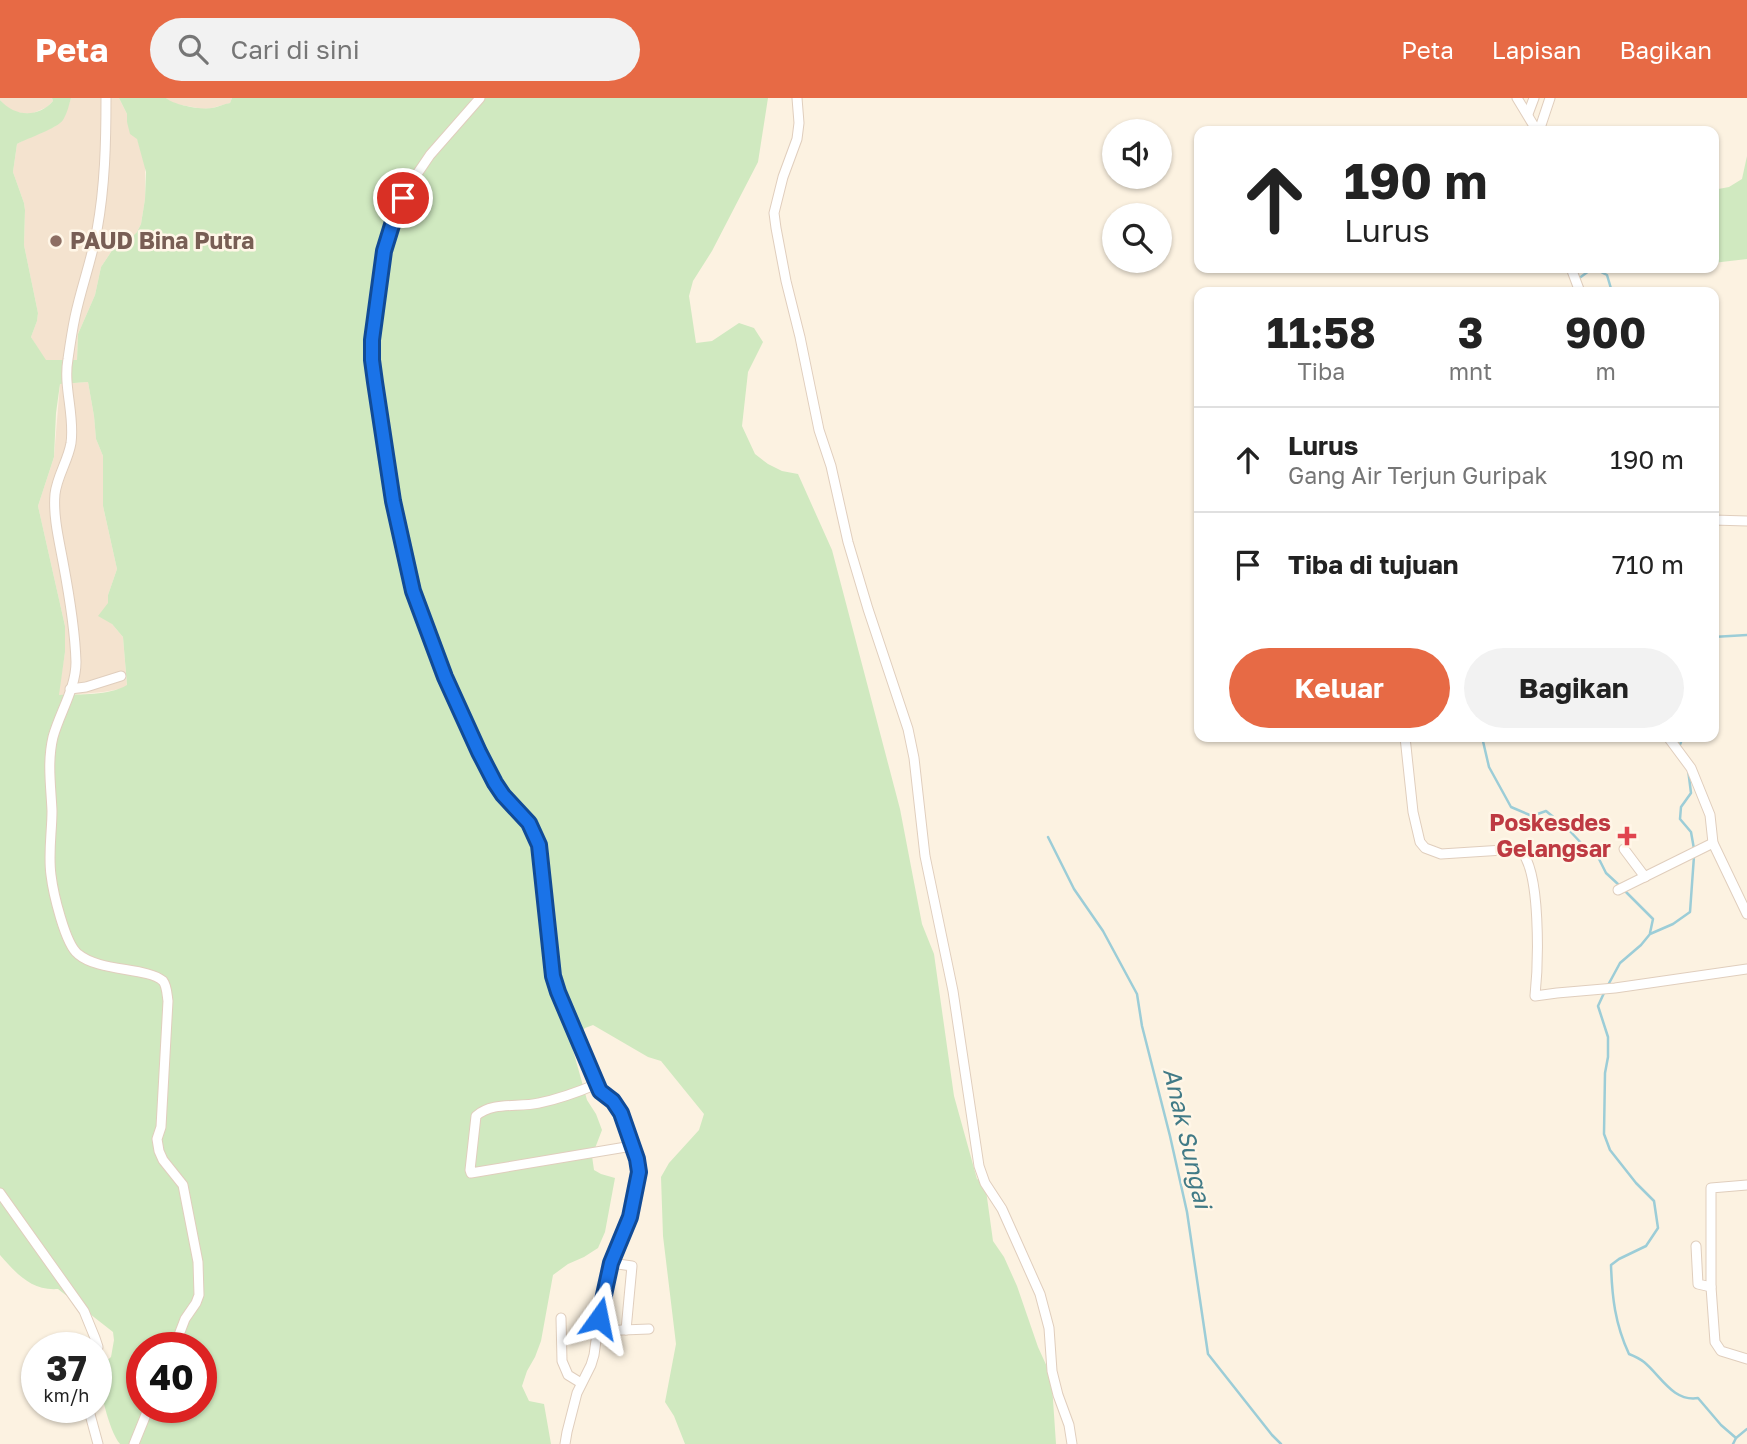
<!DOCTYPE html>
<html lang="id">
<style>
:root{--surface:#fff;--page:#f2f2f2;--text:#222;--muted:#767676;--line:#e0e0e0;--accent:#e76a45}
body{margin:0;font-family:"Golos Text",sans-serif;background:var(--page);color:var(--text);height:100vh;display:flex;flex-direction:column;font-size:26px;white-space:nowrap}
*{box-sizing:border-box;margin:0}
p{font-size:23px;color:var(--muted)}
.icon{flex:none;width:38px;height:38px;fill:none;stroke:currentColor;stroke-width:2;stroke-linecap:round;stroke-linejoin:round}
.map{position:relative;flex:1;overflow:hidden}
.panel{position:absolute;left:1194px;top:189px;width:525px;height:455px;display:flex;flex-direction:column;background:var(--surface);border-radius:14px;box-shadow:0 2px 5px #0004}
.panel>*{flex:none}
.banner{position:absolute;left:1194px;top:28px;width:525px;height:147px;border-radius:14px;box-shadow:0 2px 5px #0004;background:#fff;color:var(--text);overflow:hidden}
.tools{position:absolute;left:1102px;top:21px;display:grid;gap:14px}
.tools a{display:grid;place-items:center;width:70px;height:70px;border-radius:50%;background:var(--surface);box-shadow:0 2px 5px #0004;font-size:35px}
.speed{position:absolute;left:21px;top:1234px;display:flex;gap:14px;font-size:35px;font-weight:700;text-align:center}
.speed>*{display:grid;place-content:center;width:91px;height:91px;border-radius:50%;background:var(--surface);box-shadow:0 2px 5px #0004;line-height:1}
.speed small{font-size:18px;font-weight:400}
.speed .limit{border:10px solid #d22;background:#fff;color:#111}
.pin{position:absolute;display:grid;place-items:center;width:60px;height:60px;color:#fff;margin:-30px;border:4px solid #fff;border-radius:50%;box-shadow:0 2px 7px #0007}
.me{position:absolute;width:77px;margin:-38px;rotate:12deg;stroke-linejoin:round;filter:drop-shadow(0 0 5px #0008)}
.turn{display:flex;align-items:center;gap:24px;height:147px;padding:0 35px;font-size:32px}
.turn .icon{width:91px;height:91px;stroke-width:2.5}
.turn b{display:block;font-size:49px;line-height:60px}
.eta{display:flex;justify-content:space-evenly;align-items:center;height:119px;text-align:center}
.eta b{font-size:42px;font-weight:700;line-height:49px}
.primary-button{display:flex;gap:14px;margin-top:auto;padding:14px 35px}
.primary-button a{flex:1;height:80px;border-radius:42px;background:var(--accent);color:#fff;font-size:28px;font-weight:700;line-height:80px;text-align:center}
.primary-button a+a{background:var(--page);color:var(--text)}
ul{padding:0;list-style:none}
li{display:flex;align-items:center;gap:21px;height:105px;padding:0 35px;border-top:2px solid var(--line)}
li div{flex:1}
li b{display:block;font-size:26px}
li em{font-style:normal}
header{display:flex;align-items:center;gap:42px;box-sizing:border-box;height:98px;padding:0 35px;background:var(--accent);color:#fff}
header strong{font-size:33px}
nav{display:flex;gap:38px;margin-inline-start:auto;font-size:24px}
.search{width:490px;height:63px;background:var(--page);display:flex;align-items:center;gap:18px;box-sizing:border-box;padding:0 24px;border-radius:38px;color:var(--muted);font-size:26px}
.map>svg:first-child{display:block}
.residential{fill:#f4e3cf}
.green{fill:#d0e9c0;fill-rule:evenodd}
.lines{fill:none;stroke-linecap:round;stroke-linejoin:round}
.stream{stroke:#9ccdd7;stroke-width:2.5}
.minor-casing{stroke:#e0cebd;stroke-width:11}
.minor{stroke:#fff;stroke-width:9}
.route-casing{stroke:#114b97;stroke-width:18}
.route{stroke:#1a73e8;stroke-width:12}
.education-dot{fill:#8d6e63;stroke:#fff6e7;stroke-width:2.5}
.health-dot{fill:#e0444e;stroke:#fff6e7;stroke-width:2.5}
.labels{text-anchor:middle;stroke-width:5;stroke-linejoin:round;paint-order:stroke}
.education-label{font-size:23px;font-weight:bold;fill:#785e54;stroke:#fff6e7;text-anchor:start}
.health-label{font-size:23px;font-weight:bold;fill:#be3a42;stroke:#fff6e7;text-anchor:end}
.water-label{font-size:24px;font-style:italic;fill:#417a86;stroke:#fff6e7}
</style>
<header>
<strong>Peta</strong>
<div class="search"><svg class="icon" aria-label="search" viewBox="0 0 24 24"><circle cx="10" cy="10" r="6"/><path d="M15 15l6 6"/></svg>Cari di sini</div>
<nav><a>Peta</a><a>Lapisan</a><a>Bagikan</a></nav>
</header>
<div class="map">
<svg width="1747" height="1346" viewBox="0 0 1747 1346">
<rect width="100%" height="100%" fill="#fcf2e1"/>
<g class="residential">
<polygon points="0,0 52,0 53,3 47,9 31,16 14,14 7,10 0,2"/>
<polygon points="71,0 119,0 127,16 127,24 137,40 145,66 145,101 141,126 137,134 132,140 117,145 101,169 95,197 78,236 77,262 45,262 31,239 37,223 38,215 24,147 25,112 24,105 13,74 17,46 31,38 54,29 65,18"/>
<polygon points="166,0 232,0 230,5 212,10 203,11 176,6 169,3"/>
<polygon points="88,284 94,318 96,341 103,358 103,408 117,471 108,497 108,505 112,526 123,539 127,588 120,591 103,594 58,598 65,554 65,528 38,408 54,359 60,286"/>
</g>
<g class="green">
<path d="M 52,0 L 71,0 C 69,7 67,16 63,22 C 58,30 28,40 17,46 L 13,74 L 24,105 L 25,112 L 24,147 L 38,215 L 37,223 L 31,239 L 46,262 L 77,262 L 78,236 L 95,197 L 101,169 L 117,145 L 132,139 L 137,134 L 141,126 L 145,101 L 146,74 L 137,41 L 130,36 L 127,24 L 127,16 L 119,0 L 166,0 C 174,7 201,12 212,10 C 218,9 224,6 230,5 L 232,0 L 768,0 L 758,64 L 712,153 L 693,183 L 689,198 L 696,245 L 712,243 L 739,225 L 754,230 L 763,244 L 748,274 L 742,328 L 755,356 L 768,366 L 782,373 L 798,376 L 832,452 L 900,711 L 922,826 L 934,856 L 954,998 L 977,1081 L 985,1085 L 993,1143 L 1004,1159 L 1017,1188 L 1038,1249 L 1048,1271 L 1052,1287 L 1056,1346 L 685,1346 L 674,1318 L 665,1304 L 676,1246 L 663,1138 L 661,1079 L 669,1065 L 699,1032 L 704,1016 L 661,963 L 648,959 L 593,927 L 585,930 L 571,945 L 587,1002 L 596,1016 L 602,1032 L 592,1058 L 594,1072 L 601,1076 L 615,1080 L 605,1134 L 598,1150 L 584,1159 L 568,1166 L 553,1177 L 541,1243 L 535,1259 L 527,1273 L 522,1288 L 529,1303 L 544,1306 L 551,1346 L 120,1346 C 108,1331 100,1290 97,1271 L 111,1259 L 114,1242 L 113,1234 L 58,1191 C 31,1193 16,1175 0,1157 L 0,2 C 15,19 38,20 53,3 ZM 88,284 L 94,318 L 96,341 L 103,358 L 103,408 L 117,471 L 108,497 L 108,505 L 98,518 L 112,526 L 123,539 L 127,587 C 108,598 81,596 59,597 L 65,554 L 65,528 L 38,408 L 54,359 L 56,315 L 60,286 ZM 142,1250 L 201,1250 L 201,1309 L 142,1309 Z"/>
<polygon points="1747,58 1747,161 1713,165 1713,92 1729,89 1742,81"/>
</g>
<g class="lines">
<g class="stream">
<polyline points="1578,181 1593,170 1607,177 1612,194"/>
<polyline points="1713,539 1747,537"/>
<polyline points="1713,542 1717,552 1713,555"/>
<polyline points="1482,639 1489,669 1511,709 1532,718 1546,713 1567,730 1583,747 1597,757 1606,775 1619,787"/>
<polyline points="1679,649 1683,639"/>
<polyline points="1688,671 1691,695 1681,709 1680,721 1691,734 1694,751"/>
<polyline points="1048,739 1074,791 1103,833 1137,896 1142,928 1170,1038 1187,1114 1208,1256 1272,1337 1281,1346"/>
<polyline points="1624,792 1653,821 1650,835"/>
<polyline points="1607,889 1620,865 1641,847 1650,836 1673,826 1690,814 1694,758"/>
<path d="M 1604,895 L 1598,908 L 1608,939 L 1608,959 L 1605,975 L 1604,1036 L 1610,1052 L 1636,1085 L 1654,1103 L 1658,1130 L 1646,1148 L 1619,1161 L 1611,1167 C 1612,1199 1615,1226 1629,1256 C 1634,1258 1640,1261 1644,1264 C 1661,1278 1673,1304 1698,1300 L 1721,1327 L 1736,1340 L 1733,1346"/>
<polyline points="1736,1340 1747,1331"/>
</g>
<g class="minor-casing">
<g id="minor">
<path d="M 106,0 C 106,44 105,88 97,132 C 92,161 81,190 75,219 C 72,233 70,247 68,261 C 63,289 75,317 71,345 C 68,363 57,378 55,396 C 53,418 59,442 63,464 C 69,496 75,530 76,564 C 76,590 60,614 53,639 C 47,664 51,689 52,713 C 52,734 48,755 51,777 C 53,794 65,846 78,856 C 99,874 147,869 163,883 C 167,888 167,897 168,903 L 161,1029 L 157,1041 L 159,1053 L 163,1062 L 183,1087 L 198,1164 L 199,1197 L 196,1205 L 185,1221 L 174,1250"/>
<polyline points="480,0 430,57 411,85 396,114 384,153 375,217 372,263 393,403 413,493 445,579 479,654 495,685 503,697 529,725 539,747 553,878 558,894 597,986 600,993 613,1003 621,1015 637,1061 639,1079 627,1129 611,1165 601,1206 594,1257 591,1267 577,1295 567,1334 565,1346"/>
<polyline points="797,0 799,25 797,41 783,79 774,115 776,130 786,183 800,239 819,332 831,368 848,444 868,511 908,631 914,660 925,758 953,893 979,1068 985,1085 1002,1111 1040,1196 1049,1230 1052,1273 1058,1297 1069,1327 1072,1346"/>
<polyline points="1517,0 1537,33"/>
<polyline points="1528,16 1534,0"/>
<polyline points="1539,33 1550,0"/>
<polyline points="1571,170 1580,194"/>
<polyline points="1713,422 1747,423"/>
<polyline points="70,591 86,589 121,578"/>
<path d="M 1405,639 L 1413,714 L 1420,744 L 1425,750 L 1441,756 L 1519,751 C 1542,770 1538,869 1535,898 L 1557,895 L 1615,890 L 1747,871"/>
<polyline points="1668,639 1691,670 1710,717 1713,745 1747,816"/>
<polyline points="1624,751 1645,779"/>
<polyline points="1618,792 1713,745"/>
<path d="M 597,986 C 578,994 559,1001 539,1005 C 518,1010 493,1003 476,1018 L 470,1072 L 471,1075 L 632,1048"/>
<polyline points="1747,1087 1711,1090 1711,1189 1715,1244 1721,1253 1747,1261"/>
<polyline points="0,1095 84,1213 95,1240 98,1249 96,1258"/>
<polyline points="1696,1148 1698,1186 1711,1189"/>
<polyline points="611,1165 632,1168 626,1232"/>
<polyline points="561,1220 562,1263 568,1277 581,1285"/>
<polyline points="597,1233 649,1231"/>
<polyline points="88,1309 98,1346"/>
<polyline points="134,1346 149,1309"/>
</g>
</g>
<use href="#minor" class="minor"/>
</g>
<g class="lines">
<g class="route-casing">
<polyline id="route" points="403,100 396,114 384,153 372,242 372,262 375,284 393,403 413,493 445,579 479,654 495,685 503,697 529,725 539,747 553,878 558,894 597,986 600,993 613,1003 621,1015 637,1061 639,1074 630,1119 611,1165 599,1220"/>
</g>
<use href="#route" class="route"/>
</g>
<circle class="education-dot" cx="56" cy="143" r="7"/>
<path class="health-dot" d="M1623.5 727.5h7v7h7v7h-7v7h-7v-7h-7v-7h7z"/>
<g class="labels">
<g class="education-label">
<text x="70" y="151">PAUD Bina Putra</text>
</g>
<g class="health-label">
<text x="1611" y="733">Poskesdes<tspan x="1611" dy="26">Gelangsar</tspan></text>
</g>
<g class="water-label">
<text transform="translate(1187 1040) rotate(77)" y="8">Anak Sungai</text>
</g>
</g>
</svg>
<div class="tools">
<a><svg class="icon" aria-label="sound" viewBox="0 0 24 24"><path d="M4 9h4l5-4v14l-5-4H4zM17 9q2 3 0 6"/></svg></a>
<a><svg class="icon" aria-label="search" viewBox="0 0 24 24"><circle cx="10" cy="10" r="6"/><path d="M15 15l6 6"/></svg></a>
</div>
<div class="speed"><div>37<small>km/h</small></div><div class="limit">40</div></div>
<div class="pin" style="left:403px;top:100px;background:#d93025"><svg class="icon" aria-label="arrive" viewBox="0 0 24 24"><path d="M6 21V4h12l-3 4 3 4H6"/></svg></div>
<svg class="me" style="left:599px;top:1220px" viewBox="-20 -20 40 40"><path d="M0-17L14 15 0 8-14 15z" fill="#1a73e8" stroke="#fff" stroke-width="4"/></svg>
<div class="banner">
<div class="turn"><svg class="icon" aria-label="ahead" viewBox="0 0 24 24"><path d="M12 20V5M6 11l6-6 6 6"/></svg><div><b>190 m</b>Lurus</div></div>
</div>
<section class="panel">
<div class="eta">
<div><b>11:58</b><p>Tiba</p></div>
<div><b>3</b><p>mnt</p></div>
<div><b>900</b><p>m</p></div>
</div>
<ul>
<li><svg class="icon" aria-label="ahead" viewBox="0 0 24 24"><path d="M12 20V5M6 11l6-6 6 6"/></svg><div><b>Lurus</b><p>Gang Air Terjun Guripak</p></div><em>190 m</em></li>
<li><svg class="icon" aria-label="arrive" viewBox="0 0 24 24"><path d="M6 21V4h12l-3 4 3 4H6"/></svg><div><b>Tiba di tujuan</b></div><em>710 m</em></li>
</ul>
<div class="primary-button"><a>Keluar</a><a>Bagikan</a></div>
</section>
</div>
